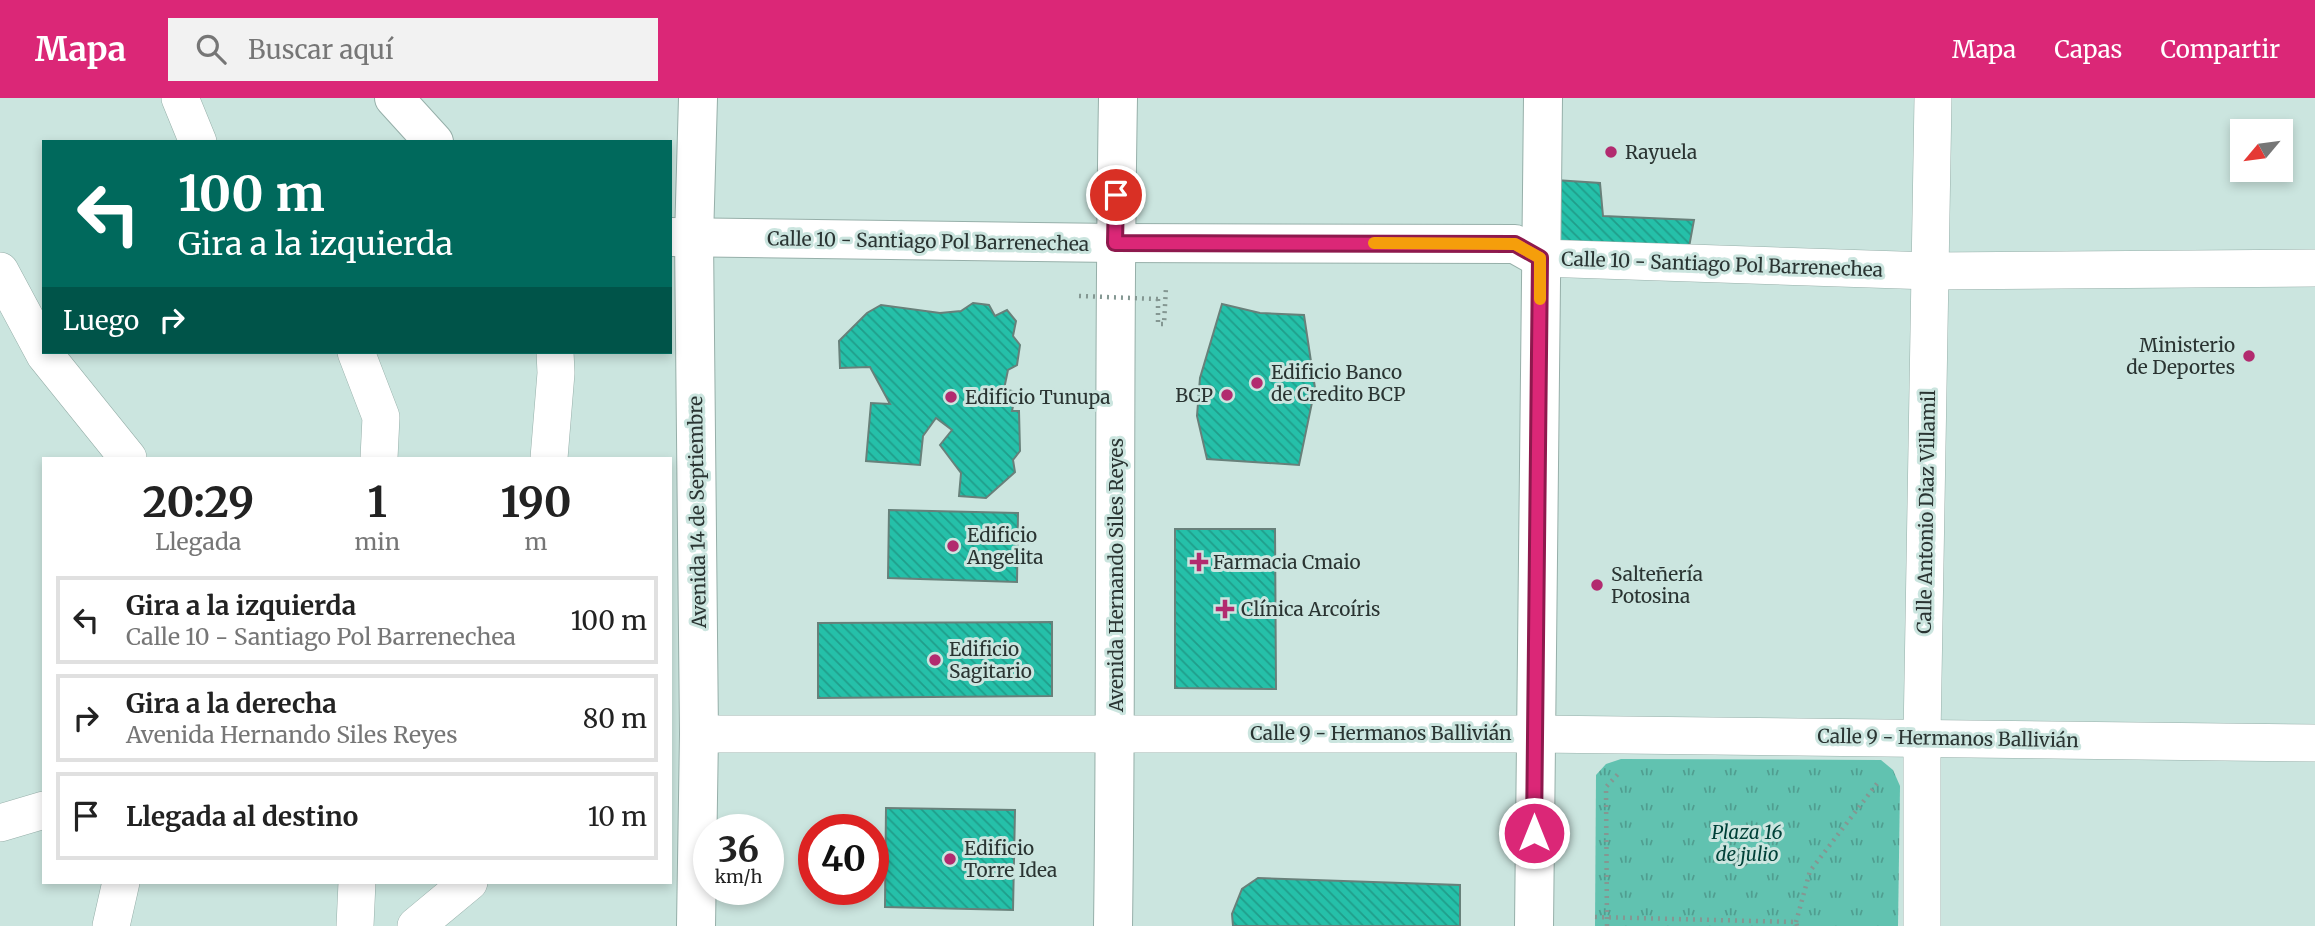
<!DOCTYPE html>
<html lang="es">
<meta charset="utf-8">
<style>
:root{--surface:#fff;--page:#f2f2f2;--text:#222;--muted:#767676;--line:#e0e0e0;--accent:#db2777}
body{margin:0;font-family:Merriweather,serif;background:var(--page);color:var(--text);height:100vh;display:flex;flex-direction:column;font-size:26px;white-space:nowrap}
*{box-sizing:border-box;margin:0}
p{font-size:23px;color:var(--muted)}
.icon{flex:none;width:38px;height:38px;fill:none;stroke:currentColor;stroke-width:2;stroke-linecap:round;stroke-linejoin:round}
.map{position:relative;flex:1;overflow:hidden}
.details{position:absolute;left:42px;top:359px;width:630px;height:427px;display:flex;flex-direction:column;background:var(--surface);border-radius:0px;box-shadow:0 4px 10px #0003}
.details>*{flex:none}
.banner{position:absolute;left:42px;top:42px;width:630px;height:214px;border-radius:0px;box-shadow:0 4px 10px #0003;background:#00695c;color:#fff;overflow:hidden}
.needle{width:46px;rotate:241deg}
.fabs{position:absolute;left:2230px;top:21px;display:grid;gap:14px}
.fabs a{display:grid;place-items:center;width:63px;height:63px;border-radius:0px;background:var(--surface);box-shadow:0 4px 10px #0003;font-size:35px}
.speed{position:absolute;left:693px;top:716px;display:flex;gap:14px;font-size:35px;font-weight:700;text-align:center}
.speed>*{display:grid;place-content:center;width:91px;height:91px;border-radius:50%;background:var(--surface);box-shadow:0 4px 10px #0003;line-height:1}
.speed small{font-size:18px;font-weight:400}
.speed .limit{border:10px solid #d22;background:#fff;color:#111}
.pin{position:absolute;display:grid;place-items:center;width:60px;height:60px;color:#fff;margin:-30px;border:4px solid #fff;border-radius:50%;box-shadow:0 2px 7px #0007}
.me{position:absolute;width:77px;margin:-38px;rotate:0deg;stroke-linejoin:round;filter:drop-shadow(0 0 5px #0008)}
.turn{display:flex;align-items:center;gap:24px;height:147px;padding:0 21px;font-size:32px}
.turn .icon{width:91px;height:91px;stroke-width:2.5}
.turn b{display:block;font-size:49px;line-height:60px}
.then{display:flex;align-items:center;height:66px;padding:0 21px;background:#0003;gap:14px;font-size:26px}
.eta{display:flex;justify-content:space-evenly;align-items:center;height:119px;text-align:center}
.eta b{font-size:42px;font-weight:700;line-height:49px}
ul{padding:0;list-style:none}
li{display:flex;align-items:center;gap:21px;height:88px;margin:0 14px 10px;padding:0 7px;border:4px solid var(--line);border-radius:0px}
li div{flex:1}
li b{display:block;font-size:26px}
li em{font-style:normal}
header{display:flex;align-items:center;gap:42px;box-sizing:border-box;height:98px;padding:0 35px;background:var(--accent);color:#fff}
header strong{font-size:33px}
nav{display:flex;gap:38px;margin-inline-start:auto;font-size:24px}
.search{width:490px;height:63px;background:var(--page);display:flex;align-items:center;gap:18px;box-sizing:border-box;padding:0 24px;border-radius:0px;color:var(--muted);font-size:26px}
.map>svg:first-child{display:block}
.park{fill:url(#park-tufts)}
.building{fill:url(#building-back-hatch);stroke:#68807a;stroke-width:2}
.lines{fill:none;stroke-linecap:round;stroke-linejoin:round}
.minor-casing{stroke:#96afa9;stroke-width:38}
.tertiary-casing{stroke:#96afa9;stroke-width:40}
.secondary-casing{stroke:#96afa9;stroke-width:40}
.primary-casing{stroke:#96afa9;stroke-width:40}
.path{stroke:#849792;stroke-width:4.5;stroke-dasharray:2 5;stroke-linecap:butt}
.minor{stroke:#fff;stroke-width:37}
.tertiary{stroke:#fff;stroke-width:38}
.secondary{stroke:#fff;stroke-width:38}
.primary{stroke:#fff;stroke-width:38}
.path-bridge{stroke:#849792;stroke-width:4.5;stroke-dasharray:2 5;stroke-linecap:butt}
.tree{fill:#5b8b83}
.route-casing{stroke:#8e194d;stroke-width:18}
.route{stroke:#db2777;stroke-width:12}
.slow{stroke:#f59e0b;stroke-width:12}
.poi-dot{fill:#b22b6f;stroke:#cbe5df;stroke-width:2.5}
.labels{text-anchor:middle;stroke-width:6;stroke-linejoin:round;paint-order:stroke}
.poi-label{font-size:19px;fill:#2a3432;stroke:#cbe5df;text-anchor:start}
.street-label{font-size:19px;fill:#2a3432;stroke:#cbe5df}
.park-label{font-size:19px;font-style:italic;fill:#004138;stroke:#cbe5df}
</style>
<header>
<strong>Mapa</strong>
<div class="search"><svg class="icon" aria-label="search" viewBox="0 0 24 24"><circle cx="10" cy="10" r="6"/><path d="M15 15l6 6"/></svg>Buscar aquí</div>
<nav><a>Mapa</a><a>Capas</a><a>Compartir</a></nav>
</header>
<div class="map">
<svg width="2315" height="828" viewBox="0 0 2315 828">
<defs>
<pattern id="park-tufts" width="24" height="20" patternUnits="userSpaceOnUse" patternTransform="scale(1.75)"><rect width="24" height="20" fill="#61c2b0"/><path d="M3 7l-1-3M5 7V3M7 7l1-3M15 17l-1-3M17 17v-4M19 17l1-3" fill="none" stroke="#509e90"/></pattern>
<pattern id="building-back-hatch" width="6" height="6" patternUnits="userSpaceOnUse" patternTransform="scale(1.75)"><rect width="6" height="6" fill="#25c0a9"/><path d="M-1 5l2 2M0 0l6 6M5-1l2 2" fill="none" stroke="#209d8a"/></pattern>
</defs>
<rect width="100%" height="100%" fill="#cbe5df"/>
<polygon class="park" points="1621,661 1881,662 1893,672 1900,688 1898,828 1595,828 1596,677 1606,666"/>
<g class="building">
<polygon points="1555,82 1600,85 1603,118 1694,122 1687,160 1556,153"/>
<polygon points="973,205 989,207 995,218 1007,212 1016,223 1013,238 1020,247 1017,267 1008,272 1004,291 1016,294 1012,313 1019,313 1020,353 1013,362 1015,374 986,400 959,398 961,375 940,347 952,332 936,320 923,338 920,367 866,363 871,305 890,306 870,269 840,270 839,243 867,215 881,207 940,215 961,213"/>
<polygon points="1222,206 1260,215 1304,217 1315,290 1299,367 1207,361 1197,318 1200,280"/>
<polygon points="889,412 1018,415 1017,484 888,480"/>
<polygon points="1175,431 1275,431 1276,591 1175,590"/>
<polygon points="1052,524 1052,598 818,600 818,525"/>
<polygon points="886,710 1015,712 1013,812 885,809"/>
<polygon points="1258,780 1460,787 1460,828 1233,828 1232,816 1242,791"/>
</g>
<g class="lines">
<g class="minor-casing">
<g id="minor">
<polyline points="180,0 198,44"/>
<polyline points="1540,160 1931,173 2315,170"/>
<polyline points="0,173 45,257 128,360"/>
<polyline points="356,254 381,319 379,360"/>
<polyline points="549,360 556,275 555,254"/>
<polyline points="699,636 1535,636 2315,645"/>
<polyline points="0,725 44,712"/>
<polyline points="111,828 121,784"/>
<polyline points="355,828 357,784"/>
<polyline points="416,828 469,784"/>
<polyline points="1922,828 1922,639 1933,0"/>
</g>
</g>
<g class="tertiary-casing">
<g id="tertiary">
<polyline points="1115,145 1515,146 1540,160"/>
<polyline points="1534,828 1543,0"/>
</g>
</g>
<g class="secondary-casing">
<g id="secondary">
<polyline points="394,0 434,44"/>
<polyline points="670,139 1115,145"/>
<polyline points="696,828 699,636 694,140 698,0"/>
</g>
</g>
<g class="primary-casing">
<path id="primary" d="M 1113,828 C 1117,552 1113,276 1118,0"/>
</g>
<g class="path">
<polyline points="1158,201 1158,226 1164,226 1166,189"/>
<polyline points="1595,819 1796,824 1797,828"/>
<polyline points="1796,824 1810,773 1879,683"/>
<polyline points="1607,828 1606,689 1618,676"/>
</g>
<use href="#minor" class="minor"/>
<use href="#tertiary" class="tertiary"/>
<use href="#secondary" class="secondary"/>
<use href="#primary" class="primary"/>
<polyline class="path-bridge" points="1079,198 1158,201"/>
</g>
<circle class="tree" cx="1740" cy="760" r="10"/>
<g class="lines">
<g class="route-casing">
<polyline id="route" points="1116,97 1115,145 1515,146 1540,160 1534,735"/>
</g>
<use href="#route" class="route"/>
<polyline class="slow" points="1374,145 1515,146 1540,160 1540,201"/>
</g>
<g class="poi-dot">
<circle cx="1611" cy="54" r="7"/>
<circle cx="2249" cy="258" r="7"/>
<circle cx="1257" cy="285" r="7"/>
<circle cx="1227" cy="297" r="7"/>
<circle cx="951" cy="299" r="7"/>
<circle cx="953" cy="448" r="7"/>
<path d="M1195.5 453.5h7v7h7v7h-7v7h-7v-7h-7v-7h7z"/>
<circle cx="1597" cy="487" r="7"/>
<path d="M1221.5 500.5h7v7h7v7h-7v7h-7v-7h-7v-7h7z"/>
<circle cx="935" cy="562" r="7"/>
<circle cx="950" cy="761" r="7"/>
</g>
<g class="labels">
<g class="poi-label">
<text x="1625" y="61">Rayuela</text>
<text x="2235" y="254" text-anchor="end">Ministerio<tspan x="2235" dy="22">de Deportes</tspan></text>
<text x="1271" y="281">Edificio Banco<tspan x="1271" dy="22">de Credito BCP</tspan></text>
<text x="1213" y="304" text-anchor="end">BCP</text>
<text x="965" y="306">Edificio Tunupa</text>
<text x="967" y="444">Edificio<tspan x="967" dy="22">Angelita</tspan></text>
<text x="1213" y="471">Farmacia Cmaio</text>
<text x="1611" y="483">Salteñería<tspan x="1611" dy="22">Potosina</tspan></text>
<text x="1241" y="518">Clínica Arcoíris</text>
<text x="949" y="558">Edificio<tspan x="949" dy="22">Sagitario</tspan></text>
<text x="964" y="757">Edificio<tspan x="964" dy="22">Torre Idea</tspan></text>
</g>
<g class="street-label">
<text transform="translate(928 143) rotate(1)" y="7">Calle 10 - Santiago Pol Barrenechea</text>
<text transform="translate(1722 166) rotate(2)" y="7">Calle 10 - Santiago Pol Barrenechea</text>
<text transform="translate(697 414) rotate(-91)" y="7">Avenida 14 de Septiembre</text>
<text transform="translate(1926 414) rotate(-89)" y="7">Calle Antonio Diaz Villamil</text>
<text transform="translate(1116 477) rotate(-90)" y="7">Avenida Hernando Siles Reyes</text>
<text x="1381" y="642">Calle 9 - Hermanos Ballivián</text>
<text transform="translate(1948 640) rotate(1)" y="7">Calle 9 - Hermanos Ballivián</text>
</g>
<g class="park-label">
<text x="1747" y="741">Plaza 16<tspan x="1747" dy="22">de julio</tspan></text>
</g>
</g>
</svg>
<div class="fabs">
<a><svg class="needle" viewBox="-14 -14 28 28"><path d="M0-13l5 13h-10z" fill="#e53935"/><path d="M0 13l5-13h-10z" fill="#767676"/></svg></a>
</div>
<div class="speed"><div>36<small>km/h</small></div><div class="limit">40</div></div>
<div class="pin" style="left:1116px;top:97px;background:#d93025"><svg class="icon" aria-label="arrive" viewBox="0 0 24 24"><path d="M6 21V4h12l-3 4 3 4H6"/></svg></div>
<svg class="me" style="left:1534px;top:735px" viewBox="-20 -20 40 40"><circle r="17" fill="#db2777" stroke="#fff" stroke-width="3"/><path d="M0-11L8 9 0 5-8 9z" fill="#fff"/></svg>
<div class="banner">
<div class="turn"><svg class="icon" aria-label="left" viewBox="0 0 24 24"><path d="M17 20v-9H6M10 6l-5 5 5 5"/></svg><div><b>100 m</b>Gira a la izquierda</div></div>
<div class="then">Luego<svg class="icon" aria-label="right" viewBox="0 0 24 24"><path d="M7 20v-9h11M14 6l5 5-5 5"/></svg></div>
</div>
<section class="details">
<div class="eta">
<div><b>20:29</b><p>Llegada</p></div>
<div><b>1</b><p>min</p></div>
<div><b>190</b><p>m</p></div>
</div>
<ul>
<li><svg class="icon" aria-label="left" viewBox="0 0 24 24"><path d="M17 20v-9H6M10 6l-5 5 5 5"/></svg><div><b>Gira a la izquierda</b><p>Calle 10 - Santiago Pol Barrenechea</p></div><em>100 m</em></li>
<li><svg class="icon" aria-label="right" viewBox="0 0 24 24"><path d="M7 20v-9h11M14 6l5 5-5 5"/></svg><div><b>Gira a la derecha</b><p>Avenida Hernando Siles Reyes</p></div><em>80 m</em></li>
<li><svg class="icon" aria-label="arrive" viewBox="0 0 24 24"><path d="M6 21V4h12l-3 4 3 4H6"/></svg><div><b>Llegada al destino</b></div><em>10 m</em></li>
</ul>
</section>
</div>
